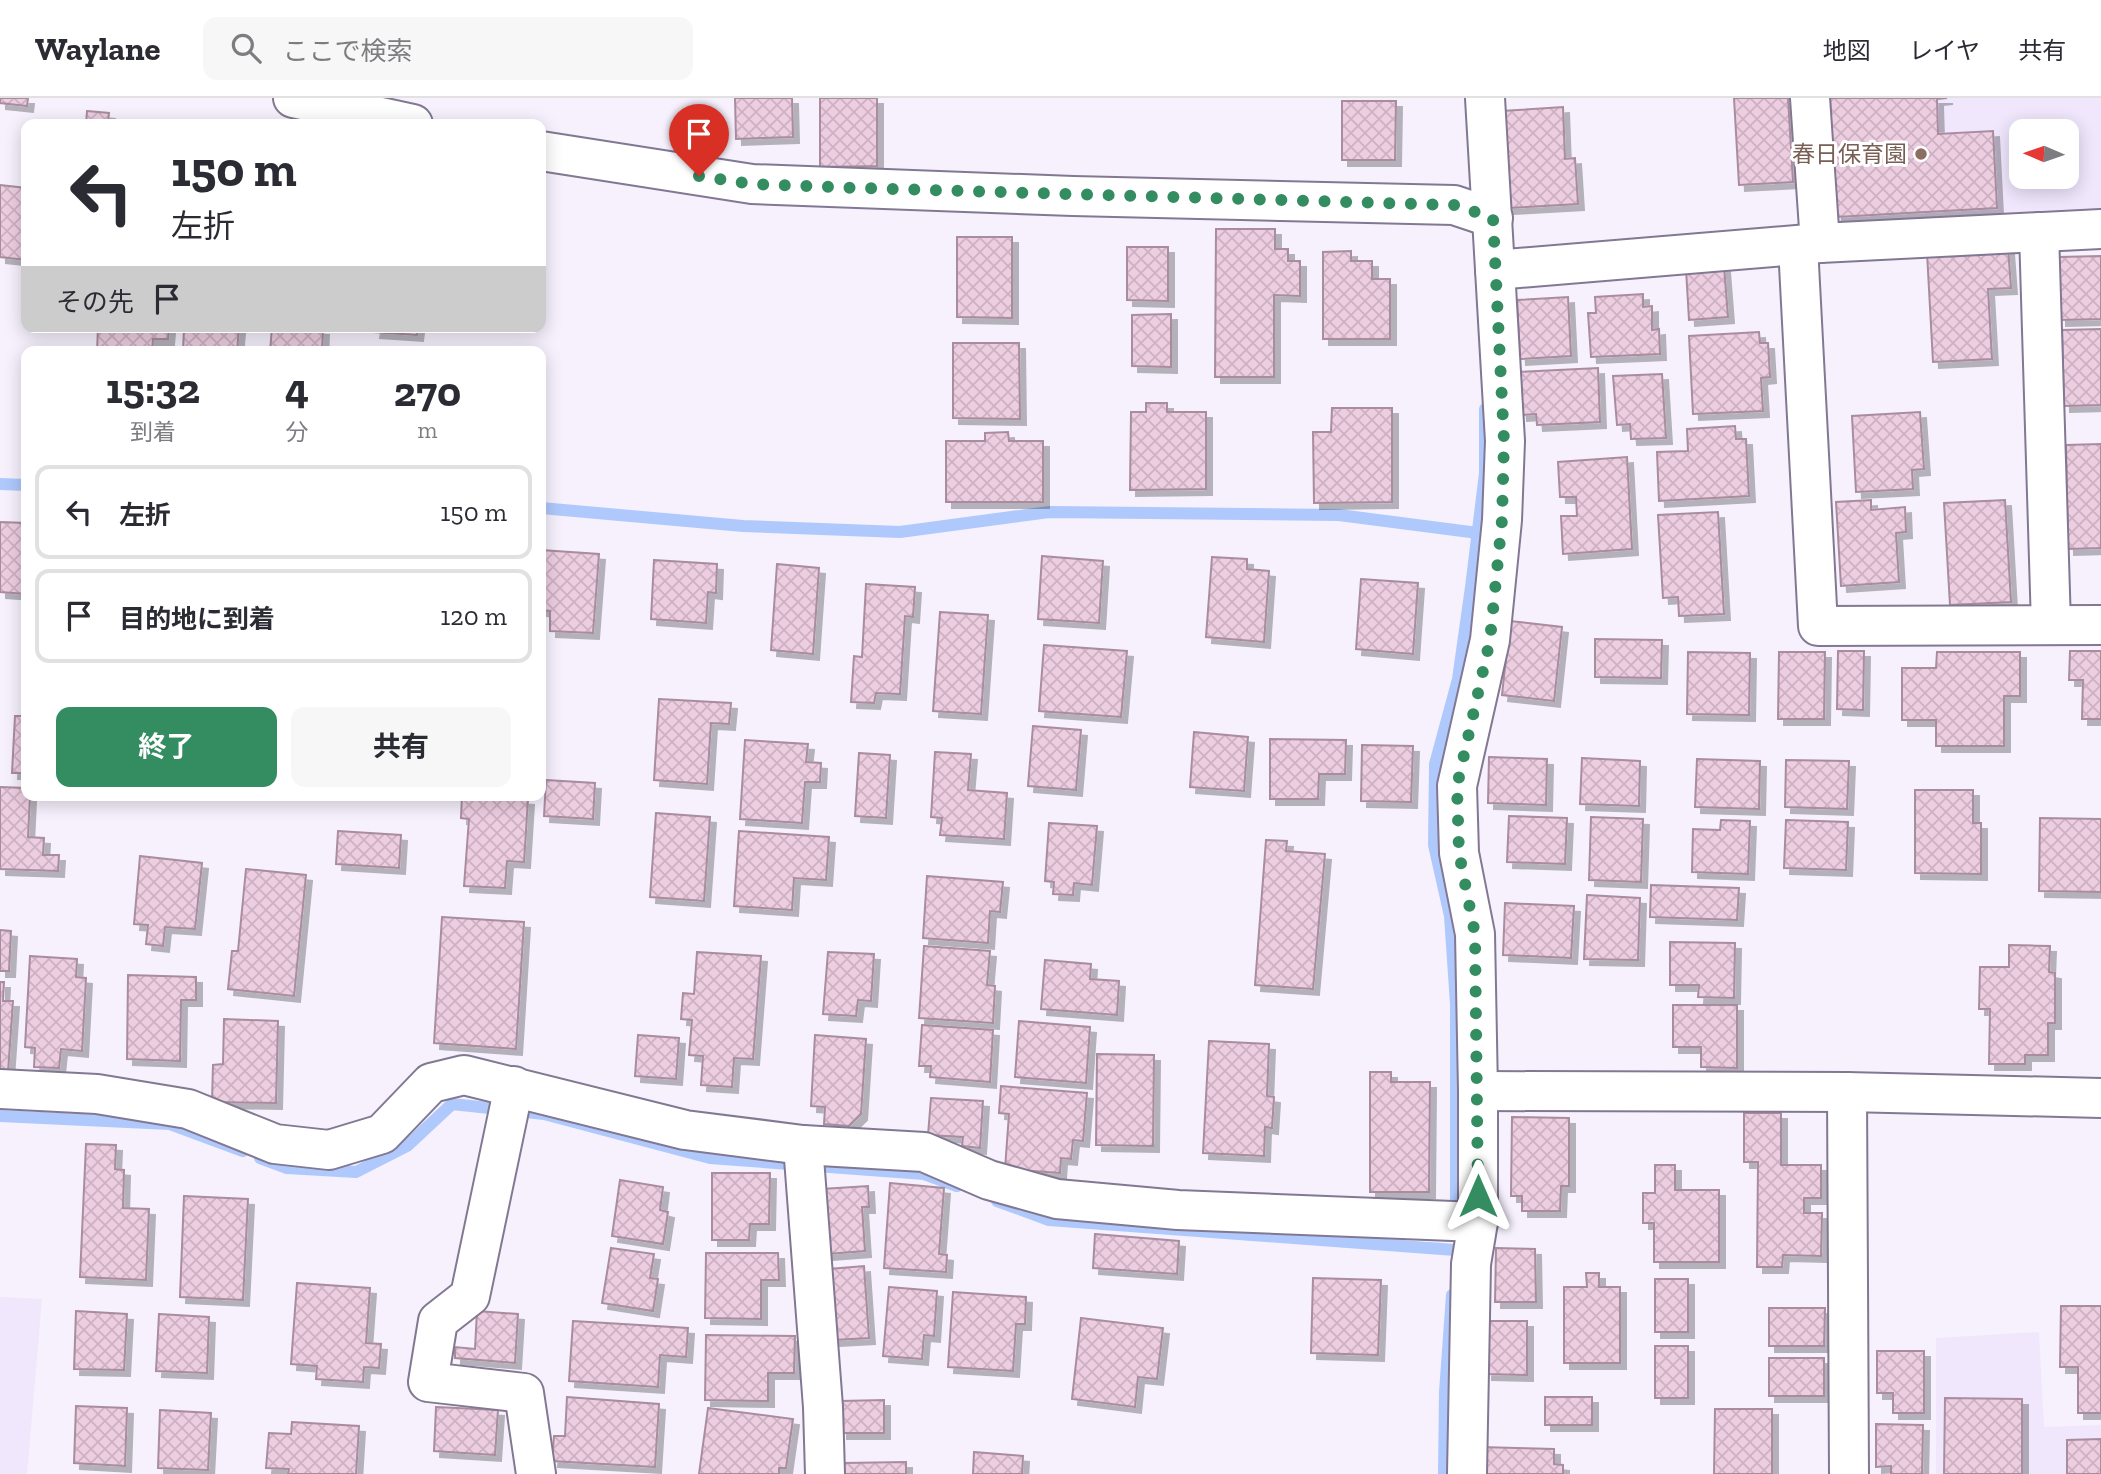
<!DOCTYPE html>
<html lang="ja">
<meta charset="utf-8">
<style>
:root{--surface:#fff;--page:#f7f7f7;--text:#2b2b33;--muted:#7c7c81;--line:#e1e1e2;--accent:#348c61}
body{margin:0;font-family:"Zilla Slab","Noto Sans JP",serif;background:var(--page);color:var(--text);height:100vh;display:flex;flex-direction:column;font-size:26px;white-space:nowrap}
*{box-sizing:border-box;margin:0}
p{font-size:23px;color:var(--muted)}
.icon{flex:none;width:38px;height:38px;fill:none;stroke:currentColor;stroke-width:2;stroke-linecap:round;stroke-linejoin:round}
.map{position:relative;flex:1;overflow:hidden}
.panel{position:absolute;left:21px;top:248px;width:525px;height:455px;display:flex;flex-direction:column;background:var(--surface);border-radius:14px;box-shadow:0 4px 18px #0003}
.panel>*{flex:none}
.guide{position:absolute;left:21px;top:21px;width:525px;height:214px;border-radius:14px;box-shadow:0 4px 18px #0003;background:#fff;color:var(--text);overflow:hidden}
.needle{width:46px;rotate:272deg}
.buttons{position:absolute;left:2009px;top:21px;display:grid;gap:14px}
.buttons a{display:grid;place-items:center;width:70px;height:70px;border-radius:14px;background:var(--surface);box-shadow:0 4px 18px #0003;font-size:35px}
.pin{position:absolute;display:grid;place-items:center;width:60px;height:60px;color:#fff;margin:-72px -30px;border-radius:50% 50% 50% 0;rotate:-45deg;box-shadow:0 0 7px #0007}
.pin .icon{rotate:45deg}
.me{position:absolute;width:77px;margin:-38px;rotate:0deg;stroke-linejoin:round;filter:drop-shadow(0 0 5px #0008)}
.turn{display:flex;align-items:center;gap:24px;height:147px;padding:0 35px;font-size:32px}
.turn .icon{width:91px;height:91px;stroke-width:2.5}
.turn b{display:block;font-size:49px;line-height:60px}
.then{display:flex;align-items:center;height:66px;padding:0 35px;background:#0003;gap:14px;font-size:26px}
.eta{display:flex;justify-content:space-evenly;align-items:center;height:119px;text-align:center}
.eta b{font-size:42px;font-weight:700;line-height:49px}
.button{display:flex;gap:14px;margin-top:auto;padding:14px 35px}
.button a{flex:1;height:80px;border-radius:14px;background:var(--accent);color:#fff;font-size:28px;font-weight:700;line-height:80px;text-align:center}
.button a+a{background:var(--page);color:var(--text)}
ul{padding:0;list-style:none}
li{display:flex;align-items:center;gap:21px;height:94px;margin:0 14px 10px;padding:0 21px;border:4px solid var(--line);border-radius:14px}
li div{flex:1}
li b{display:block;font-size:26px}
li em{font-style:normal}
header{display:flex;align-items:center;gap:42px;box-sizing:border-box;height:98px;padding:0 35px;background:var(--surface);border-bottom:2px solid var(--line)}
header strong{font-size:33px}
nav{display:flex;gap:38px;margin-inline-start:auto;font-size:24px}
.search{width:490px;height:63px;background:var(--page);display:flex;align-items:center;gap:18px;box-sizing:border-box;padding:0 24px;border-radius:14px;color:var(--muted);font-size:26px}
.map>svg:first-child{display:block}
.built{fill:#f0e7fd;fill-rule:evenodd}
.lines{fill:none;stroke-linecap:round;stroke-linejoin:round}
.stream{stroke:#afc9fd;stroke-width:12}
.building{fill:url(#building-cross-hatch);stroke:#a98d9f;stroke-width:2;filter:url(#shadow)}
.street-casing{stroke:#827892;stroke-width:42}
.street{stroke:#fff;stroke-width:38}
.route{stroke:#348c61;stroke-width:12;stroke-dasharray:0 21.6}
.education-dot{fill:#8d6e63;stroke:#fff;stroke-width:2.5}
.labels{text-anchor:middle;stroke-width:6;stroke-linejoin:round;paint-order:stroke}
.education-label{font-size:23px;fill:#785e54;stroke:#fff;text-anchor:end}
</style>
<header>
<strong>Waylane</strong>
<div class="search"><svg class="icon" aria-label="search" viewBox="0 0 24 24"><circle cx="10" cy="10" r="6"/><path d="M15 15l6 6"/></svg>ここで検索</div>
<nav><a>地図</a><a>レイヤ</a><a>共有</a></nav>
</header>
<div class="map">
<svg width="2101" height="1376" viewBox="0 0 2101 1376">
<defs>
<pattern id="building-cross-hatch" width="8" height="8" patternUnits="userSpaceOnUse" patternTransform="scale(1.75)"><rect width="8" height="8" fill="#edcee1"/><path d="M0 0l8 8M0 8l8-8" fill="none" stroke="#ccb1c2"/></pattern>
<filter id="shadow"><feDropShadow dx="6" dy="6" stdDeviation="0" flood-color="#0004"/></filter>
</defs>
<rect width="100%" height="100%" fill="#f6f1fd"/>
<g class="built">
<path d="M 1818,0 L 2101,0 L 2101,117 L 1826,133 ZM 2021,33 L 2067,33 L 2067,79 L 2021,79 Z"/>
<polygon points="0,1199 42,1201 27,1376 0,1376"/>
<polygon points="2039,1234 2044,1329 2101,1327 2101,1376 1936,1376 1936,1240"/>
</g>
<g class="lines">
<g class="stream">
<polyline points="0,386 26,387"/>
<polyline points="541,410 743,428 900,434 1049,414 1339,417 1478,435"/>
<polyline points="0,1018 170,1026 243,1053"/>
<polyline points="260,1060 287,1070 356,1074 407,1048 452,1006 544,1016 710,1060 924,1076 957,1088"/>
<polyline points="997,1103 1049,1122 1455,1152"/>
<polyline points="1456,1119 1456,906 1450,818 1434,747 1435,666 1458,581 1471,489 1485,375 1485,311"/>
<polyline points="1444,1376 1445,1294 1452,1197"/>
</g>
</g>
<g class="building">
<polygon points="0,0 28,0 27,8 0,5"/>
<polygon points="735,0 792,0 793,39 736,41"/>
<polygon points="820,0 877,0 877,68 820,69"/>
<polygon points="1734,0 1788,0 1793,84 1739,87"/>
<polygon points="1830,0 1947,0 1937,1 1938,36 1993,33 1997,110 1836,119"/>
<polygon points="1342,3 1396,3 1395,62 1342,62"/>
<polygon points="1563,9 1565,61 1575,60 1578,106 1508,110 1502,13"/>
<polygon points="87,13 109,15 108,24 129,26 86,26"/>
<polygon points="0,87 26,90 26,162 0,159"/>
<polygon points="1216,131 1275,131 1275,151 1288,151 1288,163 1300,163 1300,198 1274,197 1274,279 1215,279"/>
<polygon points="957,139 1012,139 1012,220 957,219"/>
<polygon points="1127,149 1168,149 1168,203 1127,202"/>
<polygon points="2008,150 2011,190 1988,191 1992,261 1933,264 1927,155"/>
<polygon points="1351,153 1351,163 1372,163 1372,181 1390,181 1390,241 1323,241 1323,154"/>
<polygon points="2101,158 2101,221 2060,222 2059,159"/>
<polygon points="1724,168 1728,219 1689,222 1686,171"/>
<polygon points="1643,196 1643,209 1652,208 1652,232 1659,231 1660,256 1591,259 1588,215 1596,215 1595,199"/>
<polygon points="1568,199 1571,258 1520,261 1517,202"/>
<polygon points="1171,216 1171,269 1132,268 1132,217"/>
<polygon points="98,229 169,229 168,241 153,241 152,254 97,254"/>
<polygon points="184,229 239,229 237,254 183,254"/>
<polygon points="272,229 323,231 322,254 270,254"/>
<polygon points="375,229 418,229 417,237 374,234"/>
<polygon points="2101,231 2101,307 2064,308 2062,232"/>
<polygon points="1759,234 1760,245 1768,245 1770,279 1761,280 1763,313 1693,316 1689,238"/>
<polygon points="953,245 1019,245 1020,321 953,320"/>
<polygon points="1598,270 1600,324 1537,327 1536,316 1521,317 1518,274"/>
<polygon points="1662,276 1666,340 1631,341 1630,326 1617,327 1613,278"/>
<polygon points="1146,305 1167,305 1167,314 1206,314 1206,391 1130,392 1131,314 1146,314"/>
<polygon points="1332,310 1392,310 1392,404 1314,405 1313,334 1331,334"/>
<polygon points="1920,314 1924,371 1912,372 1913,391 1856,394 1852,318"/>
<polygon points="1735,328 1736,341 1746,341 1749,398 1659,403 1657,354 1688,353 1687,331"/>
<polygon points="1008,334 1009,343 1043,343 1043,404 946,404 946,343 985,343 985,335"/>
<polygon points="2101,346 2101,450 2068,451 2066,347"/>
<polygon points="1627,359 1632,451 1563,456 1561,418 1577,418 1576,399 1560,399 1558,364"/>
<polygon points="1871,402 1871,412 1905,409 1906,434 1896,435 1899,484 1841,488 1836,404"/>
<polygon points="2005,402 2011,504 1950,507 1944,405"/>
<polygon points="1718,414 1724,516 1679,518 1678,499 1663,500 1658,417"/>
<polygon points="0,424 26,425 26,496 0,494"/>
<polygon points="541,452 599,456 593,535 550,533 550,513 541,512"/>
<polygon points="1042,458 1103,463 1099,525 1038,521"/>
<polygon points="1212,459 1247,461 1247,471 1269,473 1264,544 1206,539"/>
<polygon points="654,462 717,466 716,495 708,494 706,525 651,521"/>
<polygon points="777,466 819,470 813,556 771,552"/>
<polygon points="1361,481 1418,485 1413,556 1356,551"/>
<polygon points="866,486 915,489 913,519 905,518 900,596 876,595 874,605 851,604 854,558 862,559"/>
<polygon points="940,514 988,517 981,616 933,613"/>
<polygon points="1510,523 1562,529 1554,603 1502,597"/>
<polygon points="1595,541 1662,542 1661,580 1595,579"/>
<polygon points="1044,547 1127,553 1121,619 1039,613"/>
<polygon points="1838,553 1864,553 1863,612 1837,611"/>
<polygon points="2070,553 2101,553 2101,621 2082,621 2083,582 2069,582"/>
<polygon points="1688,554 1750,555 1749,617 1687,616"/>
<polygon points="1779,554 1825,554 1824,621 1778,621"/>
<polygon points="1937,554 2020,554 2020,598 2004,598 2004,648 1936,648 1936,622 1902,622 1902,570 1936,570"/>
<polygon points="659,601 731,605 729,626 711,625 707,686 654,682"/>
<polygon points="15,618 26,618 26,675 12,675"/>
<polygon points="1033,628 1081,632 1076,692 1028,688"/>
<polygon points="1194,634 1248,639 1244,693 1190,689"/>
<polygon points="1270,641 1346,642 1345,676 1319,676 1318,701 1270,701"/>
<polygon points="745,642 808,646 806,664 821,665 820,684 805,684 802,725 740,721"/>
<polygon points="1362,647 1413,648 1411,704 1361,703"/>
<polygon points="935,654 971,656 968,692 1007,695 1004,741 940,737 942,720 931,719"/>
<polygon points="859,655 890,657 886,720 855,718"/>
<polygon points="1489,659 1547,661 1546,707 1488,705"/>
<polygon points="1582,660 1640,663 1639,708 1580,706"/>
<polygon points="1697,661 1760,663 1759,711 1695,709"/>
<polygon points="1786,662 1849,663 1847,711 1785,709"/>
<polygon points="546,682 595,685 593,721 544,718"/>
<polygon points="0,689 26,690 26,698 30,698 28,739 44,740 43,757 59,757 58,773 0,771"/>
<polygon points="1915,692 1973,692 1973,725 1981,725 1981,776 1915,775"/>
<polygon points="462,698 528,701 524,764 507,763 505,790 464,788 469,721 461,720"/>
<polygon points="656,715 710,719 704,803 650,799"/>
<polygon points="1509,718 1567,720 1565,766 1507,764"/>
<polygon points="1591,719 1643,721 1641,784 1589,782"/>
<polygon points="2040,720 2101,721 2101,794 2039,793"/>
<polygon points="1721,722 1750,723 1748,776 1692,774 1693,731 1720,732"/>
<polygon points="1786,722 1848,724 1846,772 1784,770"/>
<polygon points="1049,725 1097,728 1092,787 1074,785 1073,797 1053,796 1054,784 1045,783"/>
<polygon points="338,733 401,737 399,770 336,766"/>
<polygon points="739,733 829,739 826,782 794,780 792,812 734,808"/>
<polygon points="1266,742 1287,743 1286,753 1325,756 1313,891 1255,887"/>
<polygon points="140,758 202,765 195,831 165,829 163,848 146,846 148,827 134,826"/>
<polygon points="246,771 306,777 294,898 228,891 232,853 238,853"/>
<polygon points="927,778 1003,784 1000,814 990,813 988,845 923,840"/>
<polygon points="1651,787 1739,790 1737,822 1650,819"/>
<polygon points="1587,797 1640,800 1638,862 1584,861"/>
<polygon points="1505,805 1574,808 1571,860 1503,857"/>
<polygon points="442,819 524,824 516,951 434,945"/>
<polygon points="0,832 11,833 9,873 0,873"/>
<polygon points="1670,844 1735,845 1734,900 1698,899 1699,887 1670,887"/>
<polygon points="2009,847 2050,848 2049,874 2055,875 2055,925 2048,925 2048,957 2025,957 2025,966 1989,966 1990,911 1979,911 1980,869 2009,869"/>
<polygon points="924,848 990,853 987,887 995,888 993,925 919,920"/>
<polygon points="697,854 761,858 753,961 734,960 732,989 701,987 703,958 689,957 692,922 681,921 683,895 694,896"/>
<polygon points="828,854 874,856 871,903 858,902 856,918 823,916"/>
<polygon points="30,858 77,861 76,879 86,880 82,953 61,951 59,970 34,969 35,950 25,949"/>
<polygon points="1045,862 1091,866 1090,881 1119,883 1117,917 1041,911"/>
<polygon points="128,877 196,879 196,902 181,902 180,963 127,961"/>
<polygon points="0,884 4,884 3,903 13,903 8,974 0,974"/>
<polygon points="1673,907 1737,907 1737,970 1701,969 1701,949 1673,949"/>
<polygon points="224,921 278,923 276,1005 212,1004 213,967 223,966"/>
<polygon points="1019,923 1090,929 1086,985 1015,979"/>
<polygon points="922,927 993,932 990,984 930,979 931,968 919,968"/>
<polygon points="638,937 679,940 676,981 635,978"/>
<polygon points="815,937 866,941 861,1016 849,1028 824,1026 825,1009 811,1008"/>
<polygon points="1209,943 1269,946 1267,998 1274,999 1272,1030 1265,1029 1264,1058 1203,1055"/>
<polygon points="1097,956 1154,957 1153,1048 1096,1047"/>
<polygon points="1370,974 1391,974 1391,984 1430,984 1429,1094 1370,1094"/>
<polygon points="1001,988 1087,995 1083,1043 1073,1042 1071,1061 1061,1060 1060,1075 1005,1071 1009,1016 999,1015"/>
<polygon points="931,1000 983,1003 980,1050 962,1048 963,1039 928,1037"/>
<polygon points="1744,1015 1781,1015 1781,1067 1821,1067 1821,1100 1804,1100 1804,1115 1822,1115 1821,1158 1783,1157 1782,1169 1757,1169 1758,1064 1744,1064"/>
<polygon points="1512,1019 1569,1020 1569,1088 1561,1088 1560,1113 1522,1113 1522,1098 1511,1098"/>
<polygon points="86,1046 116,1047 115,1071 124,1072 123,1110 149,1111 146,1182 80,1179"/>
<polygon points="1655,1067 1675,1067 1675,1092 1719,1092 1719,1164 1654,1164 1654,1125 1643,1125 1643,1095 1655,1095"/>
<polygon points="712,1075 770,1075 769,1126 750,1126 749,1142 712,1142"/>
<polygon points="620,1082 663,1089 660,1112 668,1114 663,1146 612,1138"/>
<polygon points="890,1085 944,1090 939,1156 947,1157 946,1174 884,1170"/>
<polygon points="868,1088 869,1109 862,1109 865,1153 827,1156 822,1091"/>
<polygon points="184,1098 248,1101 243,1202 180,1199"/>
<polygon points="1095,1136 1179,1143 1177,1176 1093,1170"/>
<polygon points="611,1150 654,1156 650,1180 658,1181 653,1213 602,1205"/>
<polygon points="1496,1150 1535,1151 1536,1204 1495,1204"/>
<polygon points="706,1155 778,1155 779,1182 761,1182 761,1221 705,1220"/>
<polygon points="864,1168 869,1240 834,1242 829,1171"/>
<polygon points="1586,1175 1599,1175 1599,1189 1620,1189 1620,1265 1564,1265 1564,1189 1587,1189"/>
<polygon points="1313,1180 1381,1182 1378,1257 1311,1255"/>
<rect x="1655" y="1181" width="33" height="53"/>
<polygon points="297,1185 370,1190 366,1245 381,1246 379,1270 364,1269 363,1284 316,1281 317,1268 291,1266"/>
<polygon points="889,1189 937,1193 934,1238 924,1237 922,1261 883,1258"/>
<polygon points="953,1194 1026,1199 1025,1226 1016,1226 1013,1273 948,1269"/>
<polygon points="2061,1208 2101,1208 2101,1315 2078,1315 2078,1269 2060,1269"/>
<polygon points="1769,1210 1825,1210 1824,1248 1769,1248"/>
<polygon points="76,1213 127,1216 124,1272 74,1271"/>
<polygon points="477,1213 518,1216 515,1265 455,1260 455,1249 475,1251"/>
<polygon points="159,1216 209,1219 207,1275 156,1273"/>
<polygon points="1081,1220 1163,1230 1157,1281 1138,1279 1135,1309 1072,1301"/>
<polygon points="573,1223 688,1230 686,1259 660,1257 658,1289 569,1283"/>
<polygon points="1487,1223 1527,1223 1527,1277 1486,1276"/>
<polygon points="706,1237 795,1238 794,1275 768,1275 768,1303 705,1302"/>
<rect x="1655" y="1248" width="33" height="52"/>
<polygon points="1877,1253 1924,1253 1924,1315 1893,1315 1893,1295 1877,1295"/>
<rect x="1769" y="1260" width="55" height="38"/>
<polygon points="567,1299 659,1306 655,1369 552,1363 554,1338 565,1338"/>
<rect x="1545" y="1299" width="47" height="28"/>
<polygon points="1945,1300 2022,1301 2022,1376 1944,1376"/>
<polygon points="884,1302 884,1335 841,1335 841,1303"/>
<polygon points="76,1308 127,1310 125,1368 74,1365"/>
<polygon points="436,1309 498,1312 495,1357 434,1353"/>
<polygon points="708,1310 793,1321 786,1370 779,1370 779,1376 699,1376"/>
<polygon points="1715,1311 1772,1311 1772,1376 1714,1376"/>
<polygon points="160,1312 211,1315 208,1372 158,1370"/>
<polygon points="292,1324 359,1328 356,1376 288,1376 289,1371 266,1370 269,1335 291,1336"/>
<polygon points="1876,1326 1923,1327 1922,1376 1891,1376 1891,1368 1876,1369"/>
<polygon points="2101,1341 2101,1376 2067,1376 2067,1342"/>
<polygon points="1480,1349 1554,1351 1554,1366 1563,1367 1563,1376 1479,1376"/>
<polygon points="974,1354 1023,1358 1022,1376 973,1376"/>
<polygon points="906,1364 906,1376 844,1376 844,1365"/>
</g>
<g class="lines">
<g class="street-casing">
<g id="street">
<polyline points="293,0 413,26"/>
<polyline points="1810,0 1820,145"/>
<polyline points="541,53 752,86 1073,98 1454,107 1493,120"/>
<polyline points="2039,134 2051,527"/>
<polyline points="1798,148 1818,528 2101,527"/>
<polyline points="1495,172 1820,145 2101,131"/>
<polyline points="514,988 470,1198 438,1223 428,1284 524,1295 536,1376"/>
<polyline points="0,991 97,996 188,1011 275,1046 329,1052 382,1036 431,985 464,977 685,1032 803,1047 924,1054 989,1082 1057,1101 1178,1112 1478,1124"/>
<polyline points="1478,993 1847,994 2101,1000"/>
<polyline points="1847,994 1849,1376"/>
<polyline points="803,1047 823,1309 825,1376"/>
<polyline points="1467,1376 1471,1166 1478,1124 1478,993 1475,836 1459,755 1457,688 1490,542 1502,422 1505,343 1485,0"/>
</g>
</g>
<use href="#street" class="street"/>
</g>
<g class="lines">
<polyline class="route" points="699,78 752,86 859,90 1454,107 1493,120 1504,343 1502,422 1490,542 1457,688 1459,755 1475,836 1478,1098"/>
</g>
<circle class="education-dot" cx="1921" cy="56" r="7"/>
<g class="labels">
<g class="education-label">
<text x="1907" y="64">春日保育園</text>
</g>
</g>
</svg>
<div class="buttons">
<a><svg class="needle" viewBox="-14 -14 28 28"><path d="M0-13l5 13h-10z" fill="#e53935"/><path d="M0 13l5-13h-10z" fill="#7c7c81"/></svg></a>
</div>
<div class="pin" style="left:699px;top:78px;background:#d93025"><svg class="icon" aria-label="arrive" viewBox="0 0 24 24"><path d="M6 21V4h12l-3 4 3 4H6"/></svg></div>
<svg class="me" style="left:1478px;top:1098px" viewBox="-20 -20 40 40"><path d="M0-17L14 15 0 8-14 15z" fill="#348c61" stroke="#fff" stroke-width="4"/></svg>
<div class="guide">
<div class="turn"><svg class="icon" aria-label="left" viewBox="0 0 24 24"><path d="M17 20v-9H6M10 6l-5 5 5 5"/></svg><div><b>150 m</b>左折</div></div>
<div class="then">その先<svg class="icon" aria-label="arrive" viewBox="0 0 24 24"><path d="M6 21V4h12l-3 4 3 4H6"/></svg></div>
</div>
<section class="panel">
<div class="eta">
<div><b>15:32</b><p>到着</p></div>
<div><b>4</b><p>分</p></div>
<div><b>270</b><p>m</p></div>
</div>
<ul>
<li><svg class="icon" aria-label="left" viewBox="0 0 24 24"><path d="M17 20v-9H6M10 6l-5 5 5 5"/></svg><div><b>左折</b></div><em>150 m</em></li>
<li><svg class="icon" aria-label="arrive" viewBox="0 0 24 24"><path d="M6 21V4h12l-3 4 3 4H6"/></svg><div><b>目的地に到着</b></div><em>120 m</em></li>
</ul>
<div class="button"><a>終了</a><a>共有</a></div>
</section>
</div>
